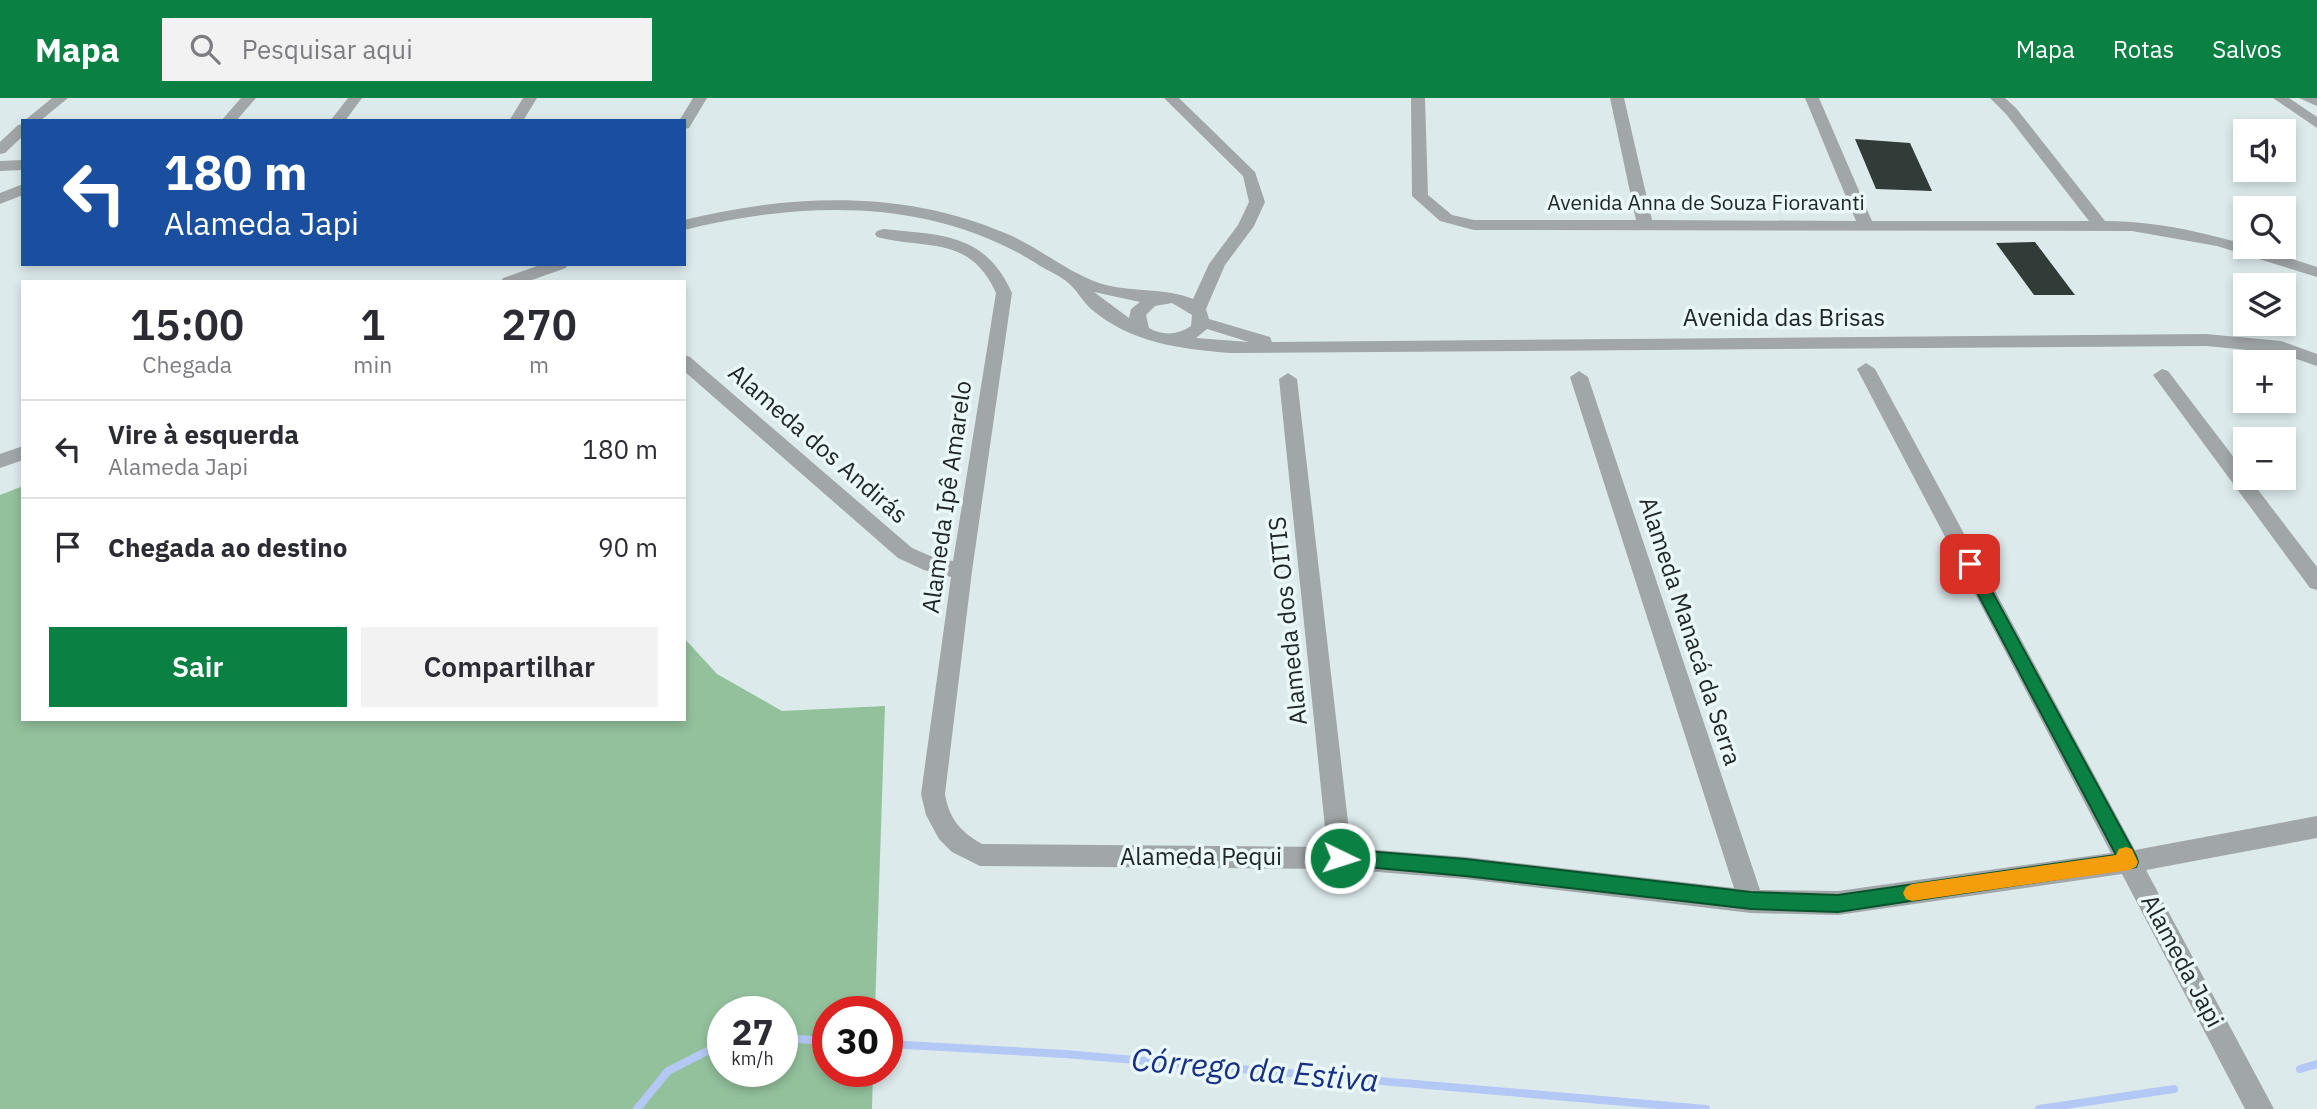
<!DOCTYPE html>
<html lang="pt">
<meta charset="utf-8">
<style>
:root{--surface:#fff;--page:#f2f2f3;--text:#2b2b33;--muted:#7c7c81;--line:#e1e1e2;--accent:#0b8043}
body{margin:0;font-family:"IBM Plex Sans",sans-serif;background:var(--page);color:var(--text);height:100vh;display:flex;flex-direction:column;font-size:26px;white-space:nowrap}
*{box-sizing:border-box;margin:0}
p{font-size:23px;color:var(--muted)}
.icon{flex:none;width:38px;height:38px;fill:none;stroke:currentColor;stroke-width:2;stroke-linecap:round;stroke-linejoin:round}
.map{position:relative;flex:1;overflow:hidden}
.details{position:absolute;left:21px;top:182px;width:665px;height:441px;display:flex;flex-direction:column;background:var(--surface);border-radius:0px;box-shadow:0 4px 10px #0003}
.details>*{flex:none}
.banner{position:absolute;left:21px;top:21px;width:665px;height:147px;border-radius:0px;box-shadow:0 4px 10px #0003;background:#1a4fa0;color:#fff;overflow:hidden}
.buttons{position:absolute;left:2233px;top:21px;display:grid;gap:14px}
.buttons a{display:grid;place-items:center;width:63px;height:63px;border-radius:0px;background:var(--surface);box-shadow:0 4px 10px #0003;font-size:35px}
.speed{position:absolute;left:707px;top:898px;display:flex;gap:14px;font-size:35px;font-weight:700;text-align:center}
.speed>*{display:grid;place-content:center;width:91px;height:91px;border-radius:50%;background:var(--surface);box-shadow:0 4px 10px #0003;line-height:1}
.speed small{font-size:18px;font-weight:400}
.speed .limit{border:10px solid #d22;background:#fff;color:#111}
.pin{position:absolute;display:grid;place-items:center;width:60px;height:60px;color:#fff;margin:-30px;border-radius:14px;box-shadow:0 4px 10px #0006}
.me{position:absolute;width:77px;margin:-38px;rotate:94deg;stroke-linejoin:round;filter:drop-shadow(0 0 5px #0008)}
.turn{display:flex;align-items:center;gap:24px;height:147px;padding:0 28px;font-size:32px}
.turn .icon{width:91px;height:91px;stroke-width:2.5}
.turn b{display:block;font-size:49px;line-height:60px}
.eta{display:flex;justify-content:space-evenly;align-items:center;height:119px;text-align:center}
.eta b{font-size:42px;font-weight:600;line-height:49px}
.action{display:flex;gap:14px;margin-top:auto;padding:14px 28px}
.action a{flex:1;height:80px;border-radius:0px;background:var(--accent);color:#fff;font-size:28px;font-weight:600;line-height:80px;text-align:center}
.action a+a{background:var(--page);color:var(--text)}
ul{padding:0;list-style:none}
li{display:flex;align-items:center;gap:21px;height:98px;padding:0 28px;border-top:2px solid var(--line)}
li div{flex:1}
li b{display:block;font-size:26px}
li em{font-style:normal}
header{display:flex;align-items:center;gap:42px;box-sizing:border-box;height:98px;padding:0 35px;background:var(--accent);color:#fff}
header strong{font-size:33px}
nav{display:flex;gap:38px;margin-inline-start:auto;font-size:24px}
.search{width:490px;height:63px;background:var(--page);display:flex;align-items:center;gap:18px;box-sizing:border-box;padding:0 24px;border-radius:0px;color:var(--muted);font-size:26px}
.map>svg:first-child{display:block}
.green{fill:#93c19c;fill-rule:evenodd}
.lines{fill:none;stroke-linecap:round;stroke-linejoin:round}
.stream{stroke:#b4c8f5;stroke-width:8}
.building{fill:#313c39}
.street{fill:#a1a6a8;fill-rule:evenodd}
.route{fill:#0b8043;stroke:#07532c;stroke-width:2}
.slow{fill:#f59e0b}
.labels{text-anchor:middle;stroke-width:7;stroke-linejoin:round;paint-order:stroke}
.far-street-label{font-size:21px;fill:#212627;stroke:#eaf8fa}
.street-label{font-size:24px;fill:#212627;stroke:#eaf8fa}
.near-water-label{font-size:32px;font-style:italic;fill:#173083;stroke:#eaf8fa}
</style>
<header>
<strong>Mapa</strong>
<div class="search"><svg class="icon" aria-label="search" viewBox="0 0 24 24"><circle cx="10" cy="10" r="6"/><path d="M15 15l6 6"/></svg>Pesquisar aqui</div>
<nav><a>Mapa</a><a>Rotas</a><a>Salvos</a></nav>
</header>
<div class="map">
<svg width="2317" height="1011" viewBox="0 0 2317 1011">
<rect width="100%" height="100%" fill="#ddeaec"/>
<path class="green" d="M 23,388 L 23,621 L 684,621 L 684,540 L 717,576 L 782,613 L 885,608 L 875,913 L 828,914 L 828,973 L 873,973 L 872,1011 L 0,1011 L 0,397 ZM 723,914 L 782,914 L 782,973 L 723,973 Z"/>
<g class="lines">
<g class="stream">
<polyline points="782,940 828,943"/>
<polyline points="887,946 1065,956 1706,1011"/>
<polyline points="2300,971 2317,966"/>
<polyline points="637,1011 668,973 723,945"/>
<polyline points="2039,1011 2174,991"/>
</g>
</g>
<g class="building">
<polygon points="1855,41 1910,45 1932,93 1876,91"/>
<polygon points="2035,144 2075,197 2034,197 1996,145"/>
</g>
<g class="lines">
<g class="street">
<polygon points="52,0 68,0 40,23 24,23"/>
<polygon points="241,0 256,0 236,23 221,23"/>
<polygon points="348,0 362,0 345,23 330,23"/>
<polygon points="523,0 537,0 523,23 509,23"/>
<polygon points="693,0 707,0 689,30 684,31 684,23 679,23"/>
<path d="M 1164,0 L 1179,0 L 1255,74 L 1265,104 L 1254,128 L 1225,167 L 1206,211 L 1209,221 L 1270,239 L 1272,244 L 2206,236 L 2281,243 L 2317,256 L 2317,268 L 2279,255 L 2206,248 L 1230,255 C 1180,251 1131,245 1091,211 C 1082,203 1076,190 1066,183 C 1057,176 1044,171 1034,164 C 928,99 802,103 684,132 L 684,122 C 789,96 903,91 1005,135 C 1037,148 1065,173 1099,185 C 1130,195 1164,189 1193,201 L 1209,166 L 1238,127 L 1249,104 L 1243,78 ZM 1094,194 L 1140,204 L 1131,211 L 1129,220 ZM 1172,205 L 1192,217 L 1191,228 C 1178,237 1163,238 1149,230 L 1146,217 L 1155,208 ZM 1207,231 L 1249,244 L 1196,240 Z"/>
<path d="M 1411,0 L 1425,0 L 1428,97 L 1452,117 L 1474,122 L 1636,122 L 1610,0 L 1624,0 L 1652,122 L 1856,123 L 1805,0 L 1819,0 L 1872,123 L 2089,123 L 2006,16 L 1990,0 L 2005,0 L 2016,10 L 2105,123 C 2179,123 2248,147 2317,169 L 2317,179 L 2217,148 L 2132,133 L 1474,132 L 1440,123 L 1412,98 Z"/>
<polygon points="2273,0 2289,0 2317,19 2317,30"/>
<polygon points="2299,0 2317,0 2317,8"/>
<polygon points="23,26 23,38 5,55 0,56 0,44 18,27"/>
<polygon points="23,62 23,72 0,73 0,63"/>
<polygon points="23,86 23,97 0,106 0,95"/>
<path d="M 883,131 C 942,137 985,135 1012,195 L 972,473 L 945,696 C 949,721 961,734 982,746 L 1327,749 L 1279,281 L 1288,275 L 1297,281 L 1351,750 L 1466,759 L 1734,790 L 1570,279 L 1579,273 L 1588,279 L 1760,792 L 1838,793 L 2111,755 L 1857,271 L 1866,265 L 1875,271 L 2135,752 L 2317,718 L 2317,740 L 2146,772 L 2274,1011 L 2245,1011 L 2122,776 L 1838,817 L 1751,815 L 1466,781 L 1340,771 L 980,768 L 952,754 L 939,741 L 926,717 L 921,696 L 951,479 L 924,472 L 898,460 L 684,273 L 684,257 L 690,259 L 912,450 L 935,460 L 953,463 L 996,195 C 970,137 928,152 877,139 L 875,136 L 877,133 Z"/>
<polygon points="543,166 568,166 566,170 526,184 501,184 503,180"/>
<polygon points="2162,271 2168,273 2245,374 2245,380 2249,380 2317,469 2317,492 2310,490 2156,281 2153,277"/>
<polygon points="23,348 23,362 0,370 0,356"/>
</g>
</g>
<polygon class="route" points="1970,460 1975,462 2136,758 2138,764 2136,769 1838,814 1751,811 1465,778 1333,766 1330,760 1333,754 1340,751 1465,761 1751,794 1838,797 2116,757 1962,466"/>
<polygon class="slow" points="2126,749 2132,751 2138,764 2136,769 2129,772 1912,803 1906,801 1903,795 1906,789 1912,786 2116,757 2119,751"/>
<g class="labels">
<g class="far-street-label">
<text x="1706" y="112">Avenida Anna de Souza Fioravanti</text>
</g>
<g class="street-label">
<text x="1784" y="228">Avenida das Brisas</text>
<text transform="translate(818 346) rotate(41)" y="8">Alameda dos Andirás</text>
<text transform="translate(947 399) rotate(-82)" y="8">Alameda Ipê Amarelo</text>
<text transform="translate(1288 523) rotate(-96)" y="8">Alameda dos OITIS</text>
<text transform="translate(1690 533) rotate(72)" y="8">Alameda Manacá da Serra</text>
<text x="1201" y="767">Alameda Pequi</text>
<text transform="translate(2182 863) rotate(62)" y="8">Alameda Japi</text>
</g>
<g class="near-water-label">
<text transform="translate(1255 972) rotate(5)" y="11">Córrego da Estiva</text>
</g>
</g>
</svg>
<div class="buttons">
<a><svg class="icon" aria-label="sound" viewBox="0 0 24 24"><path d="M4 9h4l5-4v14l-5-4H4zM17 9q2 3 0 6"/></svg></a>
<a><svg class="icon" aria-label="search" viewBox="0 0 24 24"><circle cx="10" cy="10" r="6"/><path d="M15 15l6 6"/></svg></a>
<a><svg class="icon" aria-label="layers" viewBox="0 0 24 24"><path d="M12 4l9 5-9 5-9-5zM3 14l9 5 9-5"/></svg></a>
<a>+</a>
<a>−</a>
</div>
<div class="speed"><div>27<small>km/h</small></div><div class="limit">30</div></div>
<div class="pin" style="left:1970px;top:466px;background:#d93025"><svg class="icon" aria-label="arrive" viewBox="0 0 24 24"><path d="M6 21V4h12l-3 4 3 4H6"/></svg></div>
<svg class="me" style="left:1340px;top:760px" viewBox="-20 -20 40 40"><circle r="17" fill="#0b8043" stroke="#fff" stroke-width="3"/><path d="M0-11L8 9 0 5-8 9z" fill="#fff"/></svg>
<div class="banner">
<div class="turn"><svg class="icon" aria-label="left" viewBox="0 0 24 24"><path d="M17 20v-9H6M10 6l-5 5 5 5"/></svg><div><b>180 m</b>Alameda Japi</div></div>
</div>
<section class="details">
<div class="eta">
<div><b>15:00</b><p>Chegada</p></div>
<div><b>1</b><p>min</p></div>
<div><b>270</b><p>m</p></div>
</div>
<ul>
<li><svg class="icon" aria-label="left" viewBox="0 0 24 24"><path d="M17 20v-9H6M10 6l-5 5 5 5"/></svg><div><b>Vire à esquerda</b><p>Alameda Japi</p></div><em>180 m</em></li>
<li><svg class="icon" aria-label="arrive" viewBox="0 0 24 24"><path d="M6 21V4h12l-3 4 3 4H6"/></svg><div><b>Chegada ao destino</b></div><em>90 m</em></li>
</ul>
<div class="action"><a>Sair</a><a>Compartilhar</a></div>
</section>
</div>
